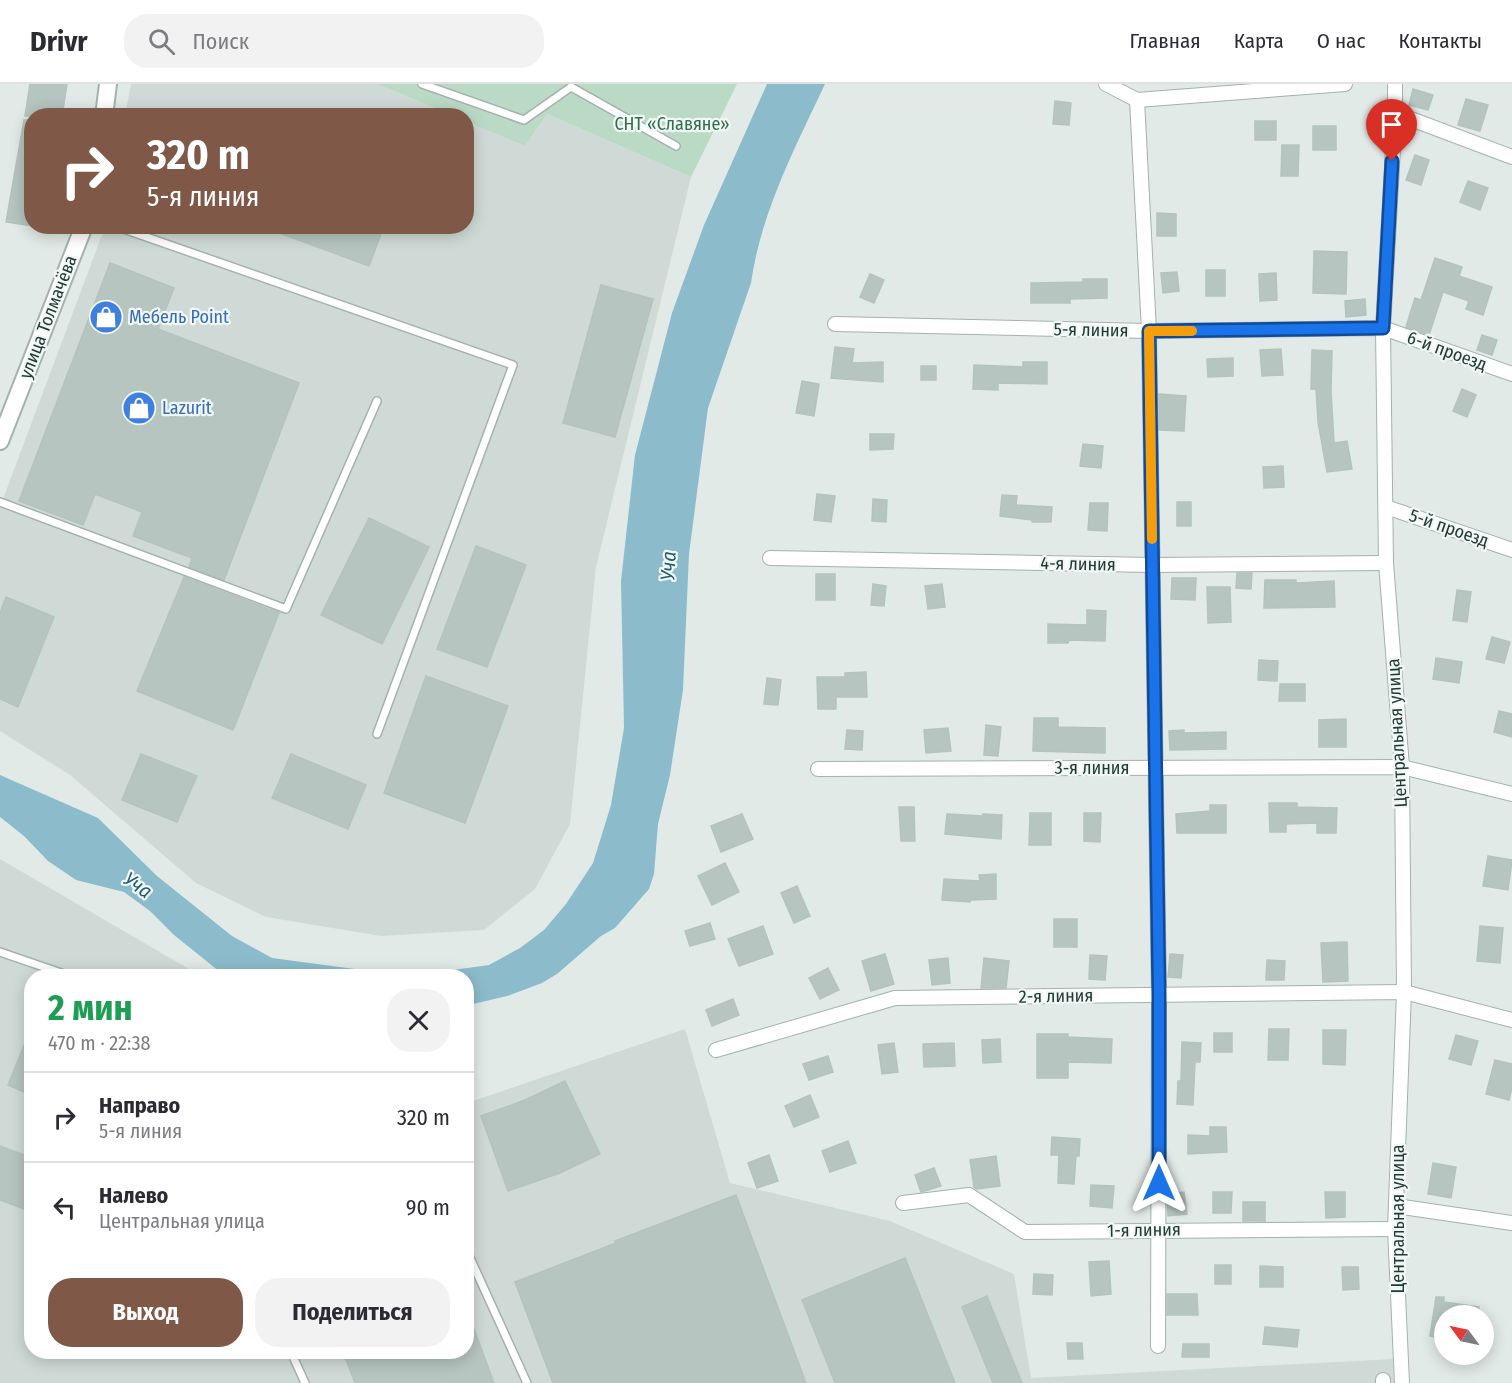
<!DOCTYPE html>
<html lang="ru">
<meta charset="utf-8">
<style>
:root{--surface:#fff;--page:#f2f2f3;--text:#2b2b33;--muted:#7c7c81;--line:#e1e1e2;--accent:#805848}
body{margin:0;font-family:"Fira Sans Condensed",sans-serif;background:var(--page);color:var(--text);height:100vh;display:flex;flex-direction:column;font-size:22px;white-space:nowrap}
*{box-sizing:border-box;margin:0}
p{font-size:20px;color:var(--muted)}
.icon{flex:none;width:33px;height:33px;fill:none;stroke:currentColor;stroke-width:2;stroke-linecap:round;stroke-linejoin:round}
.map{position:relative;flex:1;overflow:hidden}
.sheet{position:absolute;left:24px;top:885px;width:450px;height:390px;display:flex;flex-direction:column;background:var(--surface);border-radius:24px;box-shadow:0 3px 15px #0003}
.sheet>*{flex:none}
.banner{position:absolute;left:24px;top:24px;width:450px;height:126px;border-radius:24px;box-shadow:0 3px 15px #0003;background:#805848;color:#fff;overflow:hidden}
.needle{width:39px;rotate:303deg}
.fabs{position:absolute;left:1434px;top:1221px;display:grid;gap:12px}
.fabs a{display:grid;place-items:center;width:60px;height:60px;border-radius:50%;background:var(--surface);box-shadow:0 3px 15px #0003;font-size:30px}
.pin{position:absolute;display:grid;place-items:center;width:51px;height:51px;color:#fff;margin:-62px -26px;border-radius:50% 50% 50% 0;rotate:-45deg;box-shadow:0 0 6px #0007}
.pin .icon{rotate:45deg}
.me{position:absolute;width:66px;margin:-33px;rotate:0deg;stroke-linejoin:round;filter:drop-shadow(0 0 4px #0008)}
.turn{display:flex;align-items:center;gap:21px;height:126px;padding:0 24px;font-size:27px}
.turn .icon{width:78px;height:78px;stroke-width:2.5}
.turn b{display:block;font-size:42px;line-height:51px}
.round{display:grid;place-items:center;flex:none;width:63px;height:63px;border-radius:24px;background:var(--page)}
.summary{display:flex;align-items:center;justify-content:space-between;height:102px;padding:0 24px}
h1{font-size:36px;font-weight:700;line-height:45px;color:#1e9e55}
.cta{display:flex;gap:12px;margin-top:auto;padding:12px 24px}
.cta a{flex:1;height:69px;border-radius:24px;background:var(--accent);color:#fff;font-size:24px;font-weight:700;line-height:69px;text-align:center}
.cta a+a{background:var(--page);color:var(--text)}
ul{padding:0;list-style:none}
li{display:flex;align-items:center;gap:18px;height:90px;padding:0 24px;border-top:2px solid var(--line)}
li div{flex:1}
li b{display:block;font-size:22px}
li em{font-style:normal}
header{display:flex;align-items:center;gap:36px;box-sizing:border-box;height:84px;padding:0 30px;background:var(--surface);border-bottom:2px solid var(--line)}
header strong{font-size:28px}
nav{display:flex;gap:33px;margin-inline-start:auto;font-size:21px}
.search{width:420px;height:54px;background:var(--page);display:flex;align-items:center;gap:15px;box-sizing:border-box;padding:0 21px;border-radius:24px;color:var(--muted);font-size:22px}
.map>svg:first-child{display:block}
.built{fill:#cfdad6}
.green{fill:#bbdac6}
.water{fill:#8cbccc}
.building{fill:#b6c5c0;stroke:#b4c3be;stroke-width:1.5}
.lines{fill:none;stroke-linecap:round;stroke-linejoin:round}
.service-casing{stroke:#a4b2ae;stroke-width:10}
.minor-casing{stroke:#a4b2ae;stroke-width:16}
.tertiary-casing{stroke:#a4b2ae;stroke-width:20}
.service{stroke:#fff;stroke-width:7}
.minor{stroke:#fff;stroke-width:14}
.tertiary{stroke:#fff;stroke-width:16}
.route-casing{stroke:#114b97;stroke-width:15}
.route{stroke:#1a73e8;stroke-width:10}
.slow{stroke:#f59e0b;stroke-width:10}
.labels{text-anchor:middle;stroke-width:4.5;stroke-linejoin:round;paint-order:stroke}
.park-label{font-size:18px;fill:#2f6e4e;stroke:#f1f7f5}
.street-label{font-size:18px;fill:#223a36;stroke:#f1f7f5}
.shop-label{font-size:18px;fill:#366cbe;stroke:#f1f7f5;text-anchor:start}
.water-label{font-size:20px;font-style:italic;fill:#215c71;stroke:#f1f7f5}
</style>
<header>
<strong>Drivr</strong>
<div class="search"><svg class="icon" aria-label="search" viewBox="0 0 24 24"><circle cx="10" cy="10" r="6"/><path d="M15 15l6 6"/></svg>Поиск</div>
<nav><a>Главная</a><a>Карта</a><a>О нас</a><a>Контакты</a></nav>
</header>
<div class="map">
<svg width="1512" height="1299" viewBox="0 0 1512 1299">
<rect width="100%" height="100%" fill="#e1eae7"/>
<g class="built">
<polygon points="131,0 377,0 452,31 125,32"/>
<polygon points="547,30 691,93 596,483 570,740 535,805 484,846 381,852 266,833 196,799 70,691 0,647 0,423 105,143 466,142 467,38 525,62"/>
<polygon points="0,775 201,892 32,892 32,1268 466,1268 467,1019 685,945 730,1099 890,1137 1014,1190 1031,1294 1393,1275 1394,1299 0,1299"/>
</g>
<polygon class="green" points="377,0 737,0 691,93 547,30 525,62 467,38 466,32 452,31"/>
<path class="water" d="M 767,0 L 825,0 C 795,64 761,128 751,199 L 708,324 L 689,470 L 683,606 L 670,691 L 658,740 L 654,790 L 649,805 L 615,844 L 601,852 L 557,890 L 542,899 L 507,912 L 469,921 L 467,922 L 466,892 L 225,892 L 174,851 L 150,827 L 124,808 L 76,796 L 48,777 L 24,752 L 0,733 L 0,691 L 98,734 L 157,792 L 232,852 L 272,874 L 377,888 L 446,887 L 489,881 L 520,864 L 544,846 L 566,820 L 593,779 L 611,721 L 624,644 L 621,497 L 635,371 L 672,229 L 704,141 Z"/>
<g class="building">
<polygon points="30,0 67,0 62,32 25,32"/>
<polygon points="1413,5 1433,11 1428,26 1409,21"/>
<polygon points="1466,15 1488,21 1480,47 1458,41"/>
<polygon points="1055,17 1071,19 1069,41 1053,40"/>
<polygon points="24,36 32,36 32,142 6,138"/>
<rect x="1255" y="37" width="21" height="19"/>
<rect x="1313" y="42" width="23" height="24"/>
<polygon points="1282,61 1299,61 1298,92 1281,92"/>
<polygon points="1415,71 1429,76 1421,101 1406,96"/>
<polygon points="1468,97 1488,104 1480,126 1460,118"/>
<polygon points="1157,129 1176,130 1176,152 1157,152"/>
<polygon points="267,142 384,142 369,182 266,144"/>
<polygon points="1314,167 1347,168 1346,210 1313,209"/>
<polygon points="1435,174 1462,183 1459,192 1492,203 1483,231 1466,225 1469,217 1443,208 1429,251 1406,243 1415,214 1421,216"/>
<polygon points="110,179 174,204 158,245 299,299 224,496 189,483 192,474 133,452 142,428 95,410 83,441 19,417"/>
<rect x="1206" y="186" width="19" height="26"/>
<polygon points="1177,188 1179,207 1163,209 1161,189"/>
<polygon points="1276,189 1277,216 1260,217 1259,190"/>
<polygon points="870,190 884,196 874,219 860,213"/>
<polygon points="1083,195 1107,195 1107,214 1070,215 1070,219 1031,219 1031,199 1083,198"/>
<polygon points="601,201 653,215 615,353 563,339"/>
<polygon points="1365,215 1366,231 1346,233 1345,217"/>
<polygon points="1482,251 1497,256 1492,271 1477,266"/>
<polygon points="835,263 854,265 852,279 883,278 883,298 831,294"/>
<polygon points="1281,265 1283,291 1262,292 1260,266"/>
<polygon points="1312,266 1332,267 1331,307 1334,359 1347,357 1352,385 1327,388 1318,338 1316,305 1311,305"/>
<polygon points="1233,274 1233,292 1208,293 1207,275"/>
<polygon points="1023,278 1047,278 1047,300 998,299 998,306 973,305 974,281 1023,283"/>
<rect x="921" y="282" width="15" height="14"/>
<polygon points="802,297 819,300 814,332 796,329"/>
<polygon points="1462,305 1476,311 1467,333 1453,327"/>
<polygon points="1159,310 1186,312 1184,347 1159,346"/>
<polygon points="870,350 894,350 893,365 870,366"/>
<polygon points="1083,360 1103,362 1101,384 1080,382"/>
<polygon points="1283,382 1284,403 1264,404 1263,383"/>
<polygon points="817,410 835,412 831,438 814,436"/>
<polygon points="1002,411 1017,412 1016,421 1052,423 1051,438 1032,438 1032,436 1000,432"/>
<polygon points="873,415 887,416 886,438 872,437"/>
<rect x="1177" y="418" width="14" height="24"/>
<polygon points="1090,419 1108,419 1107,447 1088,446"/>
<polygon points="369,434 429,463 382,560 321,531"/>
<polygon points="476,462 526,481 487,583 437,565"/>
<polygon points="1237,489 1252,489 1251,505 1236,504"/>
<rect x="816" y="490" width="19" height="26"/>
<polygon points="184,493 279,529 233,646 137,607"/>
<polygon points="1172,494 1196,494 1195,516 1171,515"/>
<polygon points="1265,496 1296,496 1296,499 1334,497 1335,523 1264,524"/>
<polygon points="873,500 886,502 884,522 871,521"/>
<polygon points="942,500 945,523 928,525 925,502"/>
<polygon points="1207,503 1230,503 1231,538 1208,539"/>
<polygon points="1457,506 1471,508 1467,538 1453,536"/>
<polygon points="6,513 54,533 18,623 0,615 0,529"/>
<polygon points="1087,526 1106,527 1105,557 1069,556 1068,559 1048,559 1048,540 1087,541"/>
<polygon points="1492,553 1510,558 1504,579 1486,575"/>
<polygon points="1436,574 1462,578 1459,599 1433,595"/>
<polygon points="1259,576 1278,577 1277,597 1258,596"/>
<polygon points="866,588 867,613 836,613 836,625 818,625 817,593 845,593 845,589"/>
<polygon points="426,592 508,622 465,739 384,709"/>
<polygon points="767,594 781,596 778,621 764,620"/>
<polygon points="1280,600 1305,600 1305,617 1279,617"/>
<polygon points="1499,627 1512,630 1512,653 1494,648"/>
<polygon points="1034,634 1058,634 1058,643 1105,644 1105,669 1033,667"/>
<polygon points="1346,635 1346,663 1319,663 1319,636"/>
<polygon points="986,641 1001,643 998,672 984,671"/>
<polygon points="948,644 951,667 926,669 924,646"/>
<polygon points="847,646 863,647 862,666 845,665"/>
<polygon points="1184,646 1184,649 1226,648 1226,665 1170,666 1169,647"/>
<polygon points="141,670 197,692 177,738 122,716"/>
<polygon points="291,670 366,701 348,745 272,714"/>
<polygon points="1269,719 1297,719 1297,723 1337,724 1336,749 1317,749 1317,739 1286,740 1286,748 1270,748"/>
<polygon points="1210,721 1226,721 1226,749 1177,749 1176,730 1210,727"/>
<polygon points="899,723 914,723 915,757 901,757"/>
<polygon points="1030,729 1051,729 1051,761 1029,761"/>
<polygon points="1084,729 1101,729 1100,758 1084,757"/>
<polygon points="742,730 753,755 721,768 711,742"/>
<polygon points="947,730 983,732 983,730 1002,731 1001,755 945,750"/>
<polygon points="1488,772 1512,776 1508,806 1483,802"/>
<polygon points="725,779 739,808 712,821 698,792"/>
<polygon points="996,790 996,815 971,816 970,818 942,816 944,795 980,797 979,791"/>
<polygon points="797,802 810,832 794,839 781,809"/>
<rect x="1054" y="835" width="23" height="28"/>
<polygon points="710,839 715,855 690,862 685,847"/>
<polygon points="763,842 773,870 739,882 728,855"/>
<polygon points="1480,842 1503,844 1500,879 1477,877"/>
<polygon points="1347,858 1348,897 1323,898 1321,859"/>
<polygon points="885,870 894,900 871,907 862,877"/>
<polygon points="1170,870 1183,871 1181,894 1168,893"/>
<polygon points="1090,871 1107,872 1105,896 1089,895"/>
<polygon points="948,874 950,899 932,901 929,876"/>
<polygon points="984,874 1009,877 1006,904 981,904"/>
<polygon points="1267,876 1285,877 1284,896 1266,896"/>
<polygon points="828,884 839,906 820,915 809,894"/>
<polygon points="733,915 739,931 712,942 706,926"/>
<polygon points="31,944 32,944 32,1011 8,1001"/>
<polygon points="1269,945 1289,945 1288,976 1268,976"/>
<polygon points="1323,946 1346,946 1345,981 1323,980"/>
<rect x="1214" y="949" width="18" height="19"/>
<polygon points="1037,950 1068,950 1068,953 1112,955 1111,979 1068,978 1068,994 1037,994"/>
<polygon points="1456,951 1478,957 1471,981 1449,975"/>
<polygon points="1000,955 1001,978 983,979 982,956"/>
<polygon points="1182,958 1201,959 1200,978 1195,978 1193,1021 1177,1020 1178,997 1181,997"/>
<polygon points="894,959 898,988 882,990 878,961"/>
<polygon points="954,959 955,982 924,983 923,960"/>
<polygon points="828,972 833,988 809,996 803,980"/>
<polygon points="1495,976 1512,980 1512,1003 1509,1016 1486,1010"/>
<polygon points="565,997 600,1070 560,1089 508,1107 481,1032 525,1016"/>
<polygon points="810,1011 819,1033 794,1043 785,1022"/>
<polygon points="1210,1043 1226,1043 1227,1068 1188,1070 1188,1051 1210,1052"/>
<polygon points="1052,1053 1080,1055 1079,1072 1076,1072 1074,1100 1058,1099 1059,1071 1051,1071"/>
<polygon points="848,1057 856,1079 830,1088 822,1067"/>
<polygon points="0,1062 32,1074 32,1128 0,1116"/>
<polygon points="769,1071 778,1097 757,1104 748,1079"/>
<polygon points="996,1072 1000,1102 977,1105 974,1103 970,1076"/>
<polygon points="1433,1079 1456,1083 1451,1114 1428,1110"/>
<polygon points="934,1084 941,1102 921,1108 915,1091"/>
<polygon points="1091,1101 1114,1102 1112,1124 1090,1122"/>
<polygon points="1184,1108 1187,1130 1168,1132 1167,1110"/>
<polygon points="1213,1108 1232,1108 1231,1129 1213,1129"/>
<polygon points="1325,1108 1345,1108 1345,1133 1326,1134"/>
<polygon points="736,1111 806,1299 553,1299 515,1198 616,1159 615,1157"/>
<rect x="1243" y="1118" width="22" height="19"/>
<polygon points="905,1174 955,1299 835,1299 802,1216"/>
<polygon points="1109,1177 1111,1210 1091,1212 1089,1178"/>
<rect x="1215" y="1181" width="16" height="19"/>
<polygon points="1260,1182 1283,1183 1283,1203 1260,1203"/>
<polygon points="1342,1183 1358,1183 1359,1205 1343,1206"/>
<polygon points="1034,1190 1053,1191 1052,1211 1033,1210"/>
<polygon points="1167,1210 1197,1210 1198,1231 1167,1231"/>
<polygon points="987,1212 1022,1299 993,1299 962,1223"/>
<polygon points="1436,1213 1444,1213 1444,1218 1479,1223 1478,1232 1444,1232 1444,1255 1430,1252"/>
<polygon points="468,1229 494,1299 355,1299 343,1268 466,1268 466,1230"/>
<polygon points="1265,1243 1299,1246 1297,1263 1263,1260"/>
<polygon points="1067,1259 1082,1259 1083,1275 1068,1275"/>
<polygon points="1183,1260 1209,1260 1209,1273 1182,1273"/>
</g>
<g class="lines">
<g class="service-casing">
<g id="service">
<polyline points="422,0 524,36 571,3 676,62"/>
<polyline points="115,142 513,281 377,650"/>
<polyline points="0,418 286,525 377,317"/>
<polyline points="0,868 70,892"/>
<polyline points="466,1165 527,1299"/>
<polyline points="291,1268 305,1299"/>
</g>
</g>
<g class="minor-casing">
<g id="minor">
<polyline points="1106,0 1137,16 1345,0"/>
<polyline points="1395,0 1395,29 1383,244 1386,479 1402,683 1404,908 1395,1145 1402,1299"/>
<polyline points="1137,16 1149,247 1159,911 1158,1262"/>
<polyline points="1395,29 1512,73"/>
<polyline points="835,240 1149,247 1383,244 1512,290"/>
<polyline points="1386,423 1512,466"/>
<polyline points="770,474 1152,481 1386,479"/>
<polyline points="818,685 1402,683 1512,710"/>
<polyline points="716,966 895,914 1404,908 1512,936"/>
<polyline points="903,1119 969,1111 1025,1148 1395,1145"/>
<polyline points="1396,1122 1512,1139"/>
<polyline points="1383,1296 1383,1299"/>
</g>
</g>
<g class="tertiary-casing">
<g id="tertiary">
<polyline points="104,32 108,0"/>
<polyline points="0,357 84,142"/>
</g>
</g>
<use href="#service" class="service"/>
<use href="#minor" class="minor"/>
<use href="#tertiary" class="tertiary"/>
</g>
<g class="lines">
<g class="route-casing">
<polyline id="route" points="1159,1099 1159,911 1149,247 1383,244 1392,77"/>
</g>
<use href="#route" class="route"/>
<polyline class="slow" points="1152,455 1149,247 1192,247"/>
</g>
<defs>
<g id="shop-disc" transform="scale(1.725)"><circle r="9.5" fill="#3f7fe0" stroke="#f1f7f5"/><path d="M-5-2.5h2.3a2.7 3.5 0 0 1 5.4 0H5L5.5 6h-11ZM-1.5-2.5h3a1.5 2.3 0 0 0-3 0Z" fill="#fff"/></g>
</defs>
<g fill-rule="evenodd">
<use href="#shop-disc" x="106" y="233"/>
<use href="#shop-disc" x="139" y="324"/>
</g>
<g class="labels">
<g class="park-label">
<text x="672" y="46">СНТ «Славяне»</text>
</g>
<g class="street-label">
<text transform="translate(48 233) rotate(-69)" y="6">улица Толмачёва</text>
<text transform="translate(1091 246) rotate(1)" y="6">5-я линия</text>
<text transform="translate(1447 267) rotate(20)" y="6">6-й проезд</text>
<text transform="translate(1449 444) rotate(19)" y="6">5-й проезд</text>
<text transform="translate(1078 480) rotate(1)" y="6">4-я линия</text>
<text transform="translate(1397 649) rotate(-93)" y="6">Центральная улица</text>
<text x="1092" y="690">3-я линия</text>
<text transform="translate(1056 912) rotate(-1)" y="6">2-я линия</text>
<text transform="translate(1398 1135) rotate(-90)" y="6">Центральная улица</text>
<text transform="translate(1144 1146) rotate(-1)" y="6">1-я линия</text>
</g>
<g class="shop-label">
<text x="129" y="239">Мебель Point</text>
<text x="162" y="330">Lazurit</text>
</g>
<g class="water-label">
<text transform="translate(668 482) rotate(-87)" y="7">Уча</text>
<text transform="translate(138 801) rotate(35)" y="7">Уча</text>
</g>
</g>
</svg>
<div class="fabs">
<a><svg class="needle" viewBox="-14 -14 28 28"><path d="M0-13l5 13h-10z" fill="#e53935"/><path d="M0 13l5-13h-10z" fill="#7c7c81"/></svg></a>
</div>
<div class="pin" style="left:1392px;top:77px;background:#d93025"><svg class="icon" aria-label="arrive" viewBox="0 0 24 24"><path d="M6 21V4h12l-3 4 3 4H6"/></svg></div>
<svg class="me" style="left:1159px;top:1099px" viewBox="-20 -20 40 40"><path d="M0-17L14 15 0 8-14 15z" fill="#1a73e8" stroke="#fff" stroke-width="4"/></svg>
<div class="banner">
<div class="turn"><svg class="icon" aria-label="right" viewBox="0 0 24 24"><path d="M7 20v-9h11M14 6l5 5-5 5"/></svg><div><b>320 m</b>5-я линия</div></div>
</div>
<section class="sheet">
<div class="summary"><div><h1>2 мин</h1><p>470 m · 22:38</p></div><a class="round"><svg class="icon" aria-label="close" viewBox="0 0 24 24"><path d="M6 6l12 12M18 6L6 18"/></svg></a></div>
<ul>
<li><svg class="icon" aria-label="right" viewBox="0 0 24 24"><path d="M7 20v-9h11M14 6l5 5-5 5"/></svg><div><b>Направо</b><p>5-я линия</p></div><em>320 m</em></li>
<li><svg class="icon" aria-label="left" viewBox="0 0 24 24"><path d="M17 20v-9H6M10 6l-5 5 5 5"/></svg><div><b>Налево</b><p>Центральная улица</p></div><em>90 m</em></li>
</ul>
<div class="cta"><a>Выход</a><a>Поделиться</a></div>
</section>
</div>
